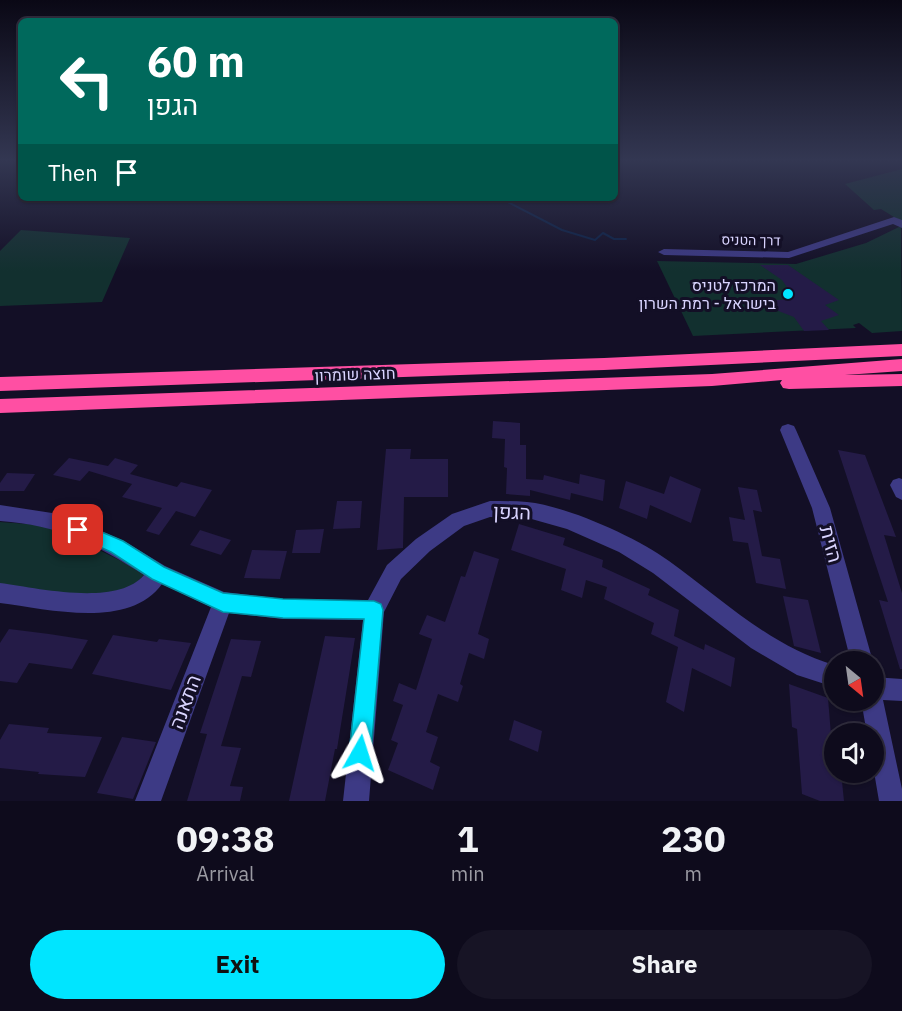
<!DOCTYPE html>
<meta charset="utf-8">
<style>
:root{--surface:#0e0b1c;--page:#171425;--text:#f1f3f6;--muted:#9b9ba3;--line:#2e2b3b;--accent:#00e5ff}
body{margin:0;font-family:"IBM Plex Sans",Heebo,sans-serif;background:var(--page);color:var(--text);height:100vh;display:flex;flex-direction:column;font-size:22px;white-space:nowrap}
*{box-sizing:border-box;margin:0}
p{font-size:20px;color:var(--muted)}
.icon{flex:none;width:33px;height:33px;fill:none;stroke:currentColor;stroke-width:2;stroke-linecap:round;stroke-linejoin:round}
.map{position:relative;height:801px;overflow:hidden}
.drawer{display:flex;flex-direction:column;background:var(--surface);flex:1}
.drawer>*{flex:none}
.top-card{position:absolute;left:18px;top:18px;width:600px;height:183px;border-radius:9px;box-shadow:0 2px 4px #0004,0 0 0 2px var(--line);background:#00695c;color:#fff;overflow:hidden}
.needle{width:39px;rotate:151deg}
.controls{position:absolute;left:824px;top:651px;display:grid;gap:12px}
.controls a{display:grid;place-items:center;width:60px;height:60px;border-radius:50%;background:var(--surface);box-shadow:0 2px 4px #0004,0 0 0 2px var(--line);font-size:30px}
.pin{position:absolute;display:grid;place-items:center;width:51px;height:51px;color:#fff;margin:-26px;border-radius:12px;box-shadow:0 3px 9px #0006}
.me{position:absolute;width:66px;margin:-33px;rotate:6deg;stroke-linejoin:round;filter:drop-shadow(0 0 4px #0008)}
.turn{display:flex;align-items:center;gap:21px;height:126px;padding:0 30px;font-size:27px}
.turn .icon{width:78px;height:78px;stroke-width:2.5}
.turn b{display:block;font-size:42px;line-height:51px}
.then{display:flex;align-items:center;height:57px;padding:0 30px;background:#0003;gap:12px;font-size:22px}
.eta{display:flex;justify-content:space-evenly;align-items:center;height:102px;text-align:center}
.eta b{font-size:36px;font-weight:700;line-height:42px}
.action{display:flex;gap:12px;margin-top:auto;padding:12px 30px}
.action a{flex:1;height:69px;border-radius:36px;background:var(--accent);color:#111;font-size:24px;font-weight:700;line-height:69px;text-align:center}
.action a+a{background:var(--page);color:var(--text)}
.map>svg:first-child{display:block}
.green{fill:#12302f}
.lines{fill:none;stroke-linecap:round;stroke-linejoin:round}
.stream{stroke:#0c2248;stroke-width:2}
.building{fill:#241b47}
.minor{fill:#3d3a85;fill-rule:evenodd}
.highway{fill:#ff4fa3;fill-rule:evenodd}
.route{fill:#00e5ff;stroke:#0095a6;stroke-width:1.5}
.poi-dot{fill:#00e5ff;stroke:#130f26;stroke-width:2}
.labels{text-anchor:middle;stroke-width:6;stroke-linejoin:round;paint-order:stroke}
.far-street-label{font-size:14px;fill:#d9d4ff;stroke:#130f26}
.poi-label{font-size:16px;fill:#d9d4ff;stroke:#130f26;text-anchor:end}
.street-label{font-size:16px;fill:#d9d4ff;stroke:#130f26}
.near-street-label{font-size:20px;fill:#d9d4ff;stroke:#130f26}
</style>
<div class="map">
<svg width="902" height="801" viewBox="0 0 902 801">
<rect width="100%" height="100%" fill="#130f26"/>
<g class="green">
<polygon points="902,169 902,222 881,209 874,210 845,184"/>
<polygon points="901,226 902,331 872,333 859,323 853,325 856,328 693,336 657,261 796,264 866,243"/>
<polygon points="21,230 130,238 102,302 0,306 0,251"/>
<path d="M 0,522 L 41,525 L 83,542 L 145,573 C 140,582 122,593 111,594 C 75,597 36,589 0,584 Z"/>
</g>
<g class="lines">
<polyline class="stream" points="500,198 562,230 595,240 603,233 614,239 626,239"/>
</g>
<g class="building">
<polygon points="760,265 788,265 839,300 825,305 839,315 821,321 829,330 804,331 794,317 750,300 780,300 794,297 782,280"/>
<polygon points="493,421 520,423 520,445 526,445 526,479 543,480 544,475 579,484 580,474 605,480 603,501 571,493 570,500 530,490 530,496 506,494 507,468 504,467 505,439 492,438"/>
<polygon points="386,449 411,449 410,459 448,459 448,497 404,497 403,548 377,550"/>
<polygon points="838,450 865,455 896,537 884,535 902,593 902,669 900,669 879,600 888,602"/>
<polygon points="69,458 108,466 115,458 138,465 130,474 177,487 181,482 212,490 195,517 176,511 159,535 146,531 162,508 122,497 132,484 89,471 80,481 53,475"/>
<polygon points="7,473 35,474 24,491 0,491 0,483"/>
<polygon points="670,476 701,489 691,523 650,505 647,519 619,508 626,481 664,494"/>
<polygon points="738,487 757,490 762,512 753,510 762,556 780,559 786,589 756,583 748,543 733,541 729,517 745,520"/>
<polygon points="337,501 362,501 360,528 333,529"/>
<polygon points="519,524 565,538 563,545 603,560 602,567 650,589 648,595 679,610 674,636 704,650 705,644 735,658 731,687 692,668 684,712 666,702 678,647 651,634 654,623 604,599 607,587 586,580 582,598 561,590 566,569 511,550"/>
<polygon points="324,529 320,553 292,553 296,530"/>
<polygon points="200,530 231,540 221,555 190,545"/>
<polygon points="252,550 287,551 280,579 244,578"/>
<polygon points="474,551 499,559 478,634 489,639 484,659 469,653 460,684 463,686 458,702 438,694 426,732 438,737 430,762 440,767 433,790 388,770 398,743 391,740 403,705 393,701 399,683 416,690 432,639 419,634 427,615 445,622 461,576 465,577"/>
<polygon points="783,596 808,600 821,653 794,646"/>
<polygon points="9,629 49,634 88,640 72,669 29,663 17,683 0,681 0,643"/>
<polygon points="113,635 157,642 159,639 191,643 171,690 92,674"/>
<polygon points="325,636 355,638 337,749 335,749 325,801 289,801"/>
<polygon points="231,639 261,641 251,677 242,676 221,746 241,748 230,786 243,787 240,801 187,801 207,734 200,733"/>
<polygon points="789,684 828,698 834,772 841,772 844,801 820,801 802,794 797,729 792,727"/>
<polygon points="514,720 542,731 538,752 509,740"/>
<polygon points="9,724 49,728 47,733 102,737 85,777 38,774 39,772 0,768 0,740"/>
<polygon points="122,737 156,742 133,799 97,793"/>
</g>
<g class="lines">
<g class="minor">
<polygon points="894,217 902,220 902,228 893,224 789,258 664,255 658,252 664,249 788,252"/>
<polygon points="788,424 794,426 796,430 830,508 873,662 851,662 812,508 780,430 782,426"/>
<polygon points="899,478 902,479 902,500 896,497 890,485 893,480"/>
<path d="M 490,501 C 502,501 515,501 527,502 C 567,506 636,537 669,561 C 722,599 770,646 834,665 L 834,687 L 797,675 L 751,648 L 653,573 L 619,552 L 567,529 L 528,518 L 490,517 L 464,526 L 430,551 L 401,579 L 384,612 L 369,801 L 343,801 L 363,620 L 283,619 L 229,613 L 161,801 L 135,801 L 211,607 L 162,584 C 129,630 48,609 0,603 L 0,583 C 38,588 117,607 144,575 C 95,544 59,525 0,521 L 0,505 L 65,515 L 124,541 L 165,566 L 224,592 L 283,599 L 368,600 L 387,565 L 416,539 L 452,514 Z"/>
<polygon points="873,677 902,679 902,701 883,700 902,789 902,801 879,801 873,766 873,734 867,734 861,700 873,700"/>
</g>
<g class="highway">
<polygon points="902,344 902,356 604,370 0,391 0,377 604,358"/>
<polygon points="902,359 902,371 845,375 902,374 902,386 789,389 783,388 780,383 782,380 712,386 0,413 0,399 712,374"/>
</g>
</g>
<linearGradient id="sky" x2="0" y2="1"><stop stop-color="#0a0815"/><stop offset="0.59" stop-color="#333752"/><stop offset="1" stop-color="#333752" stop-opacity="0"/></linearGradient>
<rect width="902" height="271" fill="url(#sky)"/>
<polygon class="route" points="78,522 123,541 164,567 223,593 283,599 374,601 381,604 383,610 371,753 368,761 360,764 353,761 349,753 364,619 283,618 223,612 152,579 111,552 73,535 70,530 73,524"/>
<circle class="poi-dot" cx="788" cy="294" r="6"/>
<g class="labels">
<g class="far-street-label">
<text transform="translate(751 240) rotate(1)" y="5">דרך הטניס</text>
</g>
<g class="poi-label">
<text x="776" y="291">המרכז לטניס<tspan x="776" dy="18">בישראל - רמת השרון</tspan></text>
</g>
<g class="street-label">
<text transform="translate(355 374) rotate(-2)" y="6">חוצה שומרון</text>
</g>
<g class="near-street-label">
<text transform="translate(512 512) rotate(2)" y="7">הגפן</text>
<text transform="translate(831 544) rotate(75)" y="7">הזית</text>
<text transform="translate(185 702) rotate(-70)" y="7">התאנה</text>
</g>
</g>
</svg>
<div class="controls">
<a><svg class="needle" viewBox="-14 -14 28 28"><path d="M0-13l5 13h-10z" fill="#e53935"/><path d="M0 13l5-13h-10z" fill="#9b9ba3"/></svg></a>
<a><svg class="icon" aria-label="sound" viewBox="0 0 24 24"><path d="M4 9h4l5-4v14l-5-4H4zM17 9q2 3 0 6"/></svg></a>
</div>
<div class="pin" style="left:78px;top:530px;background:#d93025"><svg class="icon" aria-label="arrive" viewBox="0 0 24 24"><path d="M6 21V4h12l-3 4 3 4H6"/></svg></div>
<svg class="me" style="left:360px;top:753px" viewBox="-20 -20 40 40"><path d="M0-17L14 15 0 8-14 15z" fill="#00e5ff" stroke="#fff" stroke-width="4"/></svg>
<div class="top-card">
<div class="turn"><svg class="icon" aria-label="left" viewBox="0 0 24 24"><path d="M17 20v-9H6M10 6l-5 5 5 5"/></svg><div><b>60 m</b>הגפן</div></div>
<div class="then">Then<svg class="icon" aria-label="arrive" viewBox="0 0 24 24"><path d="M6 21V4h12l-3 4 3 4H6"/></svg></div>
</div>
</div>
<section class="drawer">
<div class="eta">
<div><b>09:38</b><p>Arrival</p></div>
<div><b>1</b><p>min</p></div>
<div><b>230</b><p>m</p></div>
</div>
<div class="action"><a>Exit</a><a>Share</a></div>
</section>
